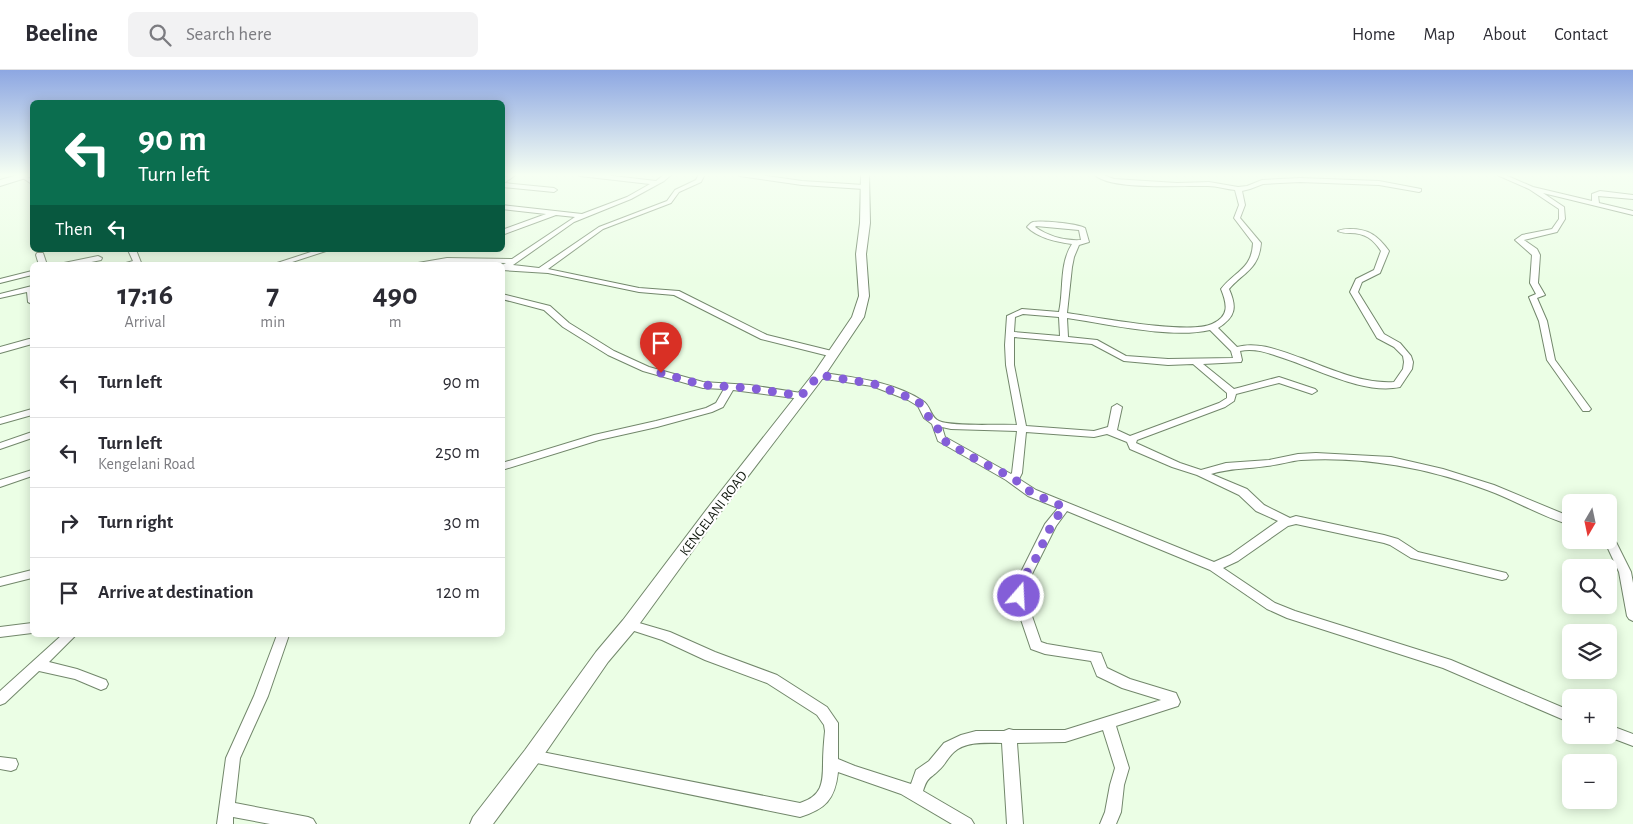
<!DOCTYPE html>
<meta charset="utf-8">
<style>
:root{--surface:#fff;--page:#f2f2f3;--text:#2b2b33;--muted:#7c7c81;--line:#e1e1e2}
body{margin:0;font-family:"Alegreya Sans",sans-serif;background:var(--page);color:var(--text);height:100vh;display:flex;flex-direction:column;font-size:19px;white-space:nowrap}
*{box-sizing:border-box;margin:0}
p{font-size:16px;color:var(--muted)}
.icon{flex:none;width:28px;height:28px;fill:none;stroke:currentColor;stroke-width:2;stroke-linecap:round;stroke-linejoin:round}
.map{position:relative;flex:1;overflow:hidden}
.drawer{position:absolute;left:30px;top:192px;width:475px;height:375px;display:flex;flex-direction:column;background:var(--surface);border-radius:8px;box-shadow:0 2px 12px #0003}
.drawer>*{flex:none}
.guide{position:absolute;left:30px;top:30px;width:475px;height:152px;border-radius:8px;box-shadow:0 2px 12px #0003;background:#0b6e4f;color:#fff;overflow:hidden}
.needle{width:32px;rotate:189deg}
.fabs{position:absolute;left:1562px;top:424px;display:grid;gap:10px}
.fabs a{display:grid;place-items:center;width:55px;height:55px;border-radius:8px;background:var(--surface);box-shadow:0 2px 12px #0003;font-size:25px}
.pin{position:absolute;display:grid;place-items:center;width:42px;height:42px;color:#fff;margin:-51px -21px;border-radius:50% 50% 50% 0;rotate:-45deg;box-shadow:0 0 5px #0007}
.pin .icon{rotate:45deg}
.me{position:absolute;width:55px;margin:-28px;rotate:19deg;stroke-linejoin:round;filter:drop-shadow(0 0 4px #0008)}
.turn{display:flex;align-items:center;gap:18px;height:105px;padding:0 25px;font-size:22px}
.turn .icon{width:65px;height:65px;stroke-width:2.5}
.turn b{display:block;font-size:35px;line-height:42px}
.then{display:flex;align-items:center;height:48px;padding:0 25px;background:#0003;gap:10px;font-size:19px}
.eta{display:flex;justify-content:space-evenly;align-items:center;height:85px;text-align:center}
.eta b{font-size:30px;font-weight:600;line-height:35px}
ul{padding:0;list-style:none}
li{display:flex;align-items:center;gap:15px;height:70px;padding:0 25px;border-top:1px solid var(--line)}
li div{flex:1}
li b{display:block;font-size:19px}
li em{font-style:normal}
header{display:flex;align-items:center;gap:30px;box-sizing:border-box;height:70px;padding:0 25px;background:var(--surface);border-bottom:1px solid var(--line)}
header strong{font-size:24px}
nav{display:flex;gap:28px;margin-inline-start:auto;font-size:18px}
.search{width:350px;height:45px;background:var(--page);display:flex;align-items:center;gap:12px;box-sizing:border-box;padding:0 18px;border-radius:8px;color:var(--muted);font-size:19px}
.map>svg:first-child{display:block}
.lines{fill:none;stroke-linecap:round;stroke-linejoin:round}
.minor-casing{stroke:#72876b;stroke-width:2}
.secondary-casing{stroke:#72876b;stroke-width:2}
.minor{fill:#fff;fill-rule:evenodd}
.secondary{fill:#fff;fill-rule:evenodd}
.route{stroke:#845ed8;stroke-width:9;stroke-dasharray:0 16.2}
.labels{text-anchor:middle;stroke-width:4.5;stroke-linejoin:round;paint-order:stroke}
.street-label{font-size:14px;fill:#0e160c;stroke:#fff}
</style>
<header>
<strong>Beeline</strong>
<div class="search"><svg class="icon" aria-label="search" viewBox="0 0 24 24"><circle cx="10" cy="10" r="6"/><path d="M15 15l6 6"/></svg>Search here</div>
<nav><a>Home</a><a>Map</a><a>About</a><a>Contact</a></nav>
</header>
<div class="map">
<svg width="1633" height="754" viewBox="0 0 1633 754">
<rect width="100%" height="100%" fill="#ebfee5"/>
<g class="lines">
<g class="minor-casing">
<g id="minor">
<polygon points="510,104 517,104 504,113 554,118 557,120 554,122 502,117 502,109"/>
<polygon points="577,104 596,104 656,111 665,104 672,104 664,111 631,129 574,152 513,195 539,198 599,157 667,131 675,120 696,110 699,104 705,104 701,112 679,122 671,133 603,159 548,199 639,218 679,221 767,265 836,282 837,284 836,286 833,287 761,269 674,225 639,222 548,203 502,200 502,195 506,193 447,192 431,195 414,195 418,193 447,188 512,189 575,147 556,145 502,165 502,160 546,144 502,139 502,135 582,144 627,127 650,114 580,106"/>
<polygon points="737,104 753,104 802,111 864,115 867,117 864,119 802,115 740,106"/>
<path d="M 1094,104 L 1101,104 L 1114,109 L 1177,113 L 1209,112 L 1238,117 L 1247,116 L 1262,110 L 1300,108 L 1379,111 L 1421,119 L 1421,121 L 1419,122 L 1379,115 L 1300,112 L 1263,114 L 1250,119 L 1242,121 L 1245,135 L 1240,148 L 1261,173 C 1259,199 1244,202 1229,219 C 1237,237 1236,247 1218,258 L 1237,277 C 1258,271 1281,281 1301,288 C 1331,299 1362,314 1394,312 L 1403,299 L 1404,292 L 1403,286 L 1394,277 L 1377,268 L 1350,222 L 1356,209 L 1374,200 L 1381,181 C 1373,169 1365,163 1350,163 C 1345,163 1343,163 1338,161 C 1343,159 1345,159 1350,159 C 1369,159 1378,166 1389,181 L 1380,203 L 1362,212 L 1358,222 L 1384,264 L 1400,273 L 1411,286 L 1413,292 L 1412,299 L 1400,317 C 1362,325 1314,297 1277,286 C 1265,282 1253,278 1240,281 L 1242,290 L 1241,292 L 1203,294 L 1234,319 L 1279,307 L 1315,319 L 1317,321 L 1312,324 L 1279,313 L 1236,324 L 1234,331 L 1225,337 L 1137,370 L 1136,373 L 1180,393 L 1201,400 L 1226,393 L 1269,390 L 1298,384 L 1316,383 L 1391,387 L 1443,399 L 1494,415 L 1571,447 L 1571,455 C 1542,447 1515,430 1487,420 C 1429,398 1363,386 1301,390 C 1290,391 1279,395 1267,396 C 1248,399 1230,398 1211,404 L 1247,419 L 1264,435 L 1290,448 L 1296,446 L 1384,465 L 1398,469 L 1418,482 L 1506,503 L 1508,506 L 1506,509 L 1502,510 L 1411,488 L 1390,475 L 1384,473 L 1296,454 L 1288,456 L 1238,491 L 1223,498 L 1275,533 L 1295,541 L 1451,590 L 1571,641 L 1571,653 L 1443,598 L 1287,548 L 1267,539 L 1210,500 L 1067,441 L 1056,456 L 1025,518 L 1025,526 L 1041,572 L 1047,574 L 1101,583 L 1107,598 L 1130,609 L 1176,623 L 1180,632 L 1178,636 L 1116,656 L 1129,698 L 1124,715 L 1121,742 L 1116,754 L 1100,754 L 1105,742 L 1110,715 L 1115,698 L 1103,660 L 1065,672 L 1017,673 L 1023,754 L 1007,754 L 1002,673 C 987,673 966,671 954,682 C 948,687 945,695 939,700 C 929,710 928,706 923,721 L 971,749 L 974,754 L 952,754 L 901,724 L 838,702 C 835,730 825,739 800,747 L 527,691 L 525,686 L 527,681 L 532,680 L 800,733 C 822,726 823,713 823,693 C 823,683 824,671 825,661 L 824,655 L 817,645 L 767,613 L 705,590 L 662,570 L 625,558 L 623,555 L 625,552 L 629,550 L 670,562 L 715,582 L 777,605 L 827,637 L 838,653 L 838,689 L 855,696 L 911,714 L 916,700 L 929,691 L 944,673 L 961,665 L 976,661 L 1004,661 L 1009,659 L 1013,660 L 1065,660 L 1161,630 L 1122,618 L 1097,606 L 1091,591 L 1045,584 L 1031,579 L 1013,526 L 1013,518 L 1045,454 L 1058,438 L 1028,426 L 1006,410 L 938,371 L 932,354 L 924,348 L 918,336 L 908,330 L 872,316 L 819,308 L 814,305 L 819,302 C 854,308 892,311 923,331 C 931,336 930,347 939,351 C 953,357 999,354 1017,355 L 1006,295 L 1005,275 L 1007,246 L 1022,239 L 1059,242 C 1064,220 1059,194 1072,174 C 1057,172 1038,168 1027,157 C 1029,155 1030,153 1033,152 C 1041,150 1079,154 1085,158 L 1089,172 L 1079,175 L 1074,187 L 1072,197 L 1067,243 C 1096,247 1189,265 1212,254 C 1230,246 1227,234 1221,219 C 1235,201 1252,199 1253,173 L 1234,148 L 1239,135 L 1235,120 C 1226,119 1217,116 1208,116 C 1185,115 1108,121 1094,104 ZM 1036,156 L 1079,160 L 1081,170 C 1065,171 1048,166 1035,157 ZM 1023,244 L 1059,247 L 1060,266 L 1014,262 L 1015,247 ZM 1067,248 C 1108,254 1171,269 1210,260 L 1231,281 L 1233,288 L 1168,289 L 1126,286 L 1097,270 L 1068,267 ZM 1014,267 L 1092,274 L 1124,291 L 1168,295 L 1193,294 L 1227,323 L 1227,328 L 1219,333 L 1130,366 L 1117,360 L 1122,337 L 1117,334 L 1112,337 L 1108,357 L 1094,361 L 1026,356 L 1014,295 ZM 942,357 L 951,359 L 1017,361 L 1012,403 L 1011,404 L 945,367 ZM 1026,362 L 1094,367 L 1107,364 L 1127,372 L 1130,379 L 1172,397 L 1197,405 L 1239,425 L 1256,441 L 1278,451 L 1230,485 L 1214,492 L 1036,420 L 1019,409 L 1022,403 Z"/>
<polygon points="1495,104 1503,104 1533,117 1592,131 1592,124 1600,121 1633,125 1633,129 1598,126 1599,133 1633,141 1633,145 1543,123 1564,137 1565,149 1557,162 1524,170 1537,179 1540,185 1538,213 1545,225 1537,228 1547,251 1555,290 1591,339 1589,341 1583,341 1547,290 1539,251 1529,227 1536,224 1530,213 1532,185 1515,170 1522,165 1552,159 1559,149 1559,139 1529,119"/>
<polygon points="21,105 25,105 32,110 32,114 21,107"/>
<polygon points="128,180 136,180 142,195 119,195 133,191"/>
<polygon points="317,180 329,180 283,195 271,195"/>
<polygon points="37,183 43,183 47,195 39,195 36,185"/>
<polygon points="98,186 102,188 101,190 77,195 63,195 64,193"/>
<polygon points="32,201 32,205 0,213 0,209"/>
<polygon points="32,216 32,234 28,232 27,222 0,228 0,224"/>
<polygon points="502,224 550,236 569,253 614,281 649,297 703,312 750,315 801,323 806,326 801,329 733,320 723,337 712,342 657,357 599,370 502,400 502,393 594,365 656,351 706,338 716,333 724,319 703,318 643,301 608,285 563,257 544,240 502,229"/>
<polygon points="29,269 32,269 32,274 0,283 0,277"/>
<polygon points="32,339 32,345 0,354 0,348"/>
<polygon points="32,362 32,368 0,379 0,373"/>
<polygon points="32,400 32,406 0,417 0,410"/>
<polygon points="1609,465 1613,466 1631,502 1633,513 1633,551 1629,549 1627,546 1619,502 1604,470 1609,470"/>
<polygon points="32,500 32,508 0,516 0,508"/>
<polygon points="32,553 32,563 0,567 0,557"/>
<polygon points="62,565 76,565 49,592 77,599 106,610 108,614 106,618 101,620 75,609 39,601 5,633 0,635 0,621"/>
<polygon points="277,565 289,565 268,626 240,688 235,733 308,747 313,749 316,754 270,754 233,747 233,754 217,754 226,688 254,626"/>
<polygon points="1609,655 1633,664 1633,676 1604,665 1609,665"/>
<polygon points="0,687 16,689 18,694 16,699 11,701 0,699"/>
</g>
</g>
<g class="secondary-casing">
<g id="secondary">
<polygon points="21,104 32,104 32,106 0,116 0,110"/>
<polygon points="861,104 869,104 870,153 866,184 869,226 864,247 823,308 720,443 635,560 608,592 539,692 493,754 470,754 473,747 525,680 596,582 623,550 710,435 814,303 852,247 859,226 856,184 860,153"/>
</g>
</g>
<use href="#minor" class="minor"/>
<use href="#secondary" class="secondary"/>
</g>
<linearGradient id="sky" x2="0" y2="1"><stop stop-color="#8da7e2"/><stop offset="0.5" stop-color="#f6fff3"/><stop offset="1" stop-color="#f6fff3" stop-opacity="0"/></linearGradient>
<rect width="1633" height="210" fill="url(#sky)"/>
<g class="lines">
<polyline class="route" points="661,303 703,315 750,318 801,326 819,305 874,314 918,331 928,346 936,353 941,369 979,391 1013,408 1032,423 1064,437 1052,454 1036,488 1020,514 1019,526"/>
</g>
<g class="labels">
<g class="street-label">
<text transform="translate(713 443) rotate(-53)" y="5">KENGELANI ROAD</text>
</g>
</g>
</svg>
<div class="fabs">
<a><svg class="needle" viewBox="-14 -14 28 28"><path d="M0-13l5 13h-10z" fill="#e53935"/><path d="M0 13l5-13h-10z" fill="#7c7c81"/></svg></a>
<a><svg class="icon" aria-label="search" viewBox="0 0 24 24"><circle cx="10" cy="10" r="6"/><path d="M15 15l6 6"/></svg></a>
<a><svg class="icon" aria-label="layers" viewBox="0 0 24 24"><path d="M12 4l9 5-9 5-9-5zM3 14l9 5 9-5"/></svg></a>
<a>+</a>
<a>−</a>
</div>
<div class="pin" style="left:661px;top:303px;background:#d93025"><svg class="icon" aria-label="arrive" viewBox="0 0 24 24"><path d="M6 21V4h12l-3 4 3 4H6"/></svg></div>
<svg class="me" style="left:1019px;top:526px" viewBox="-20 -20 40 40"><circle r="17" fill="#845ed8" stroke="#fff" stroke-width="3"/><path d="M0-11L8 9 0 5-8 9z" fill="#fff"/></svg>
<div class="guide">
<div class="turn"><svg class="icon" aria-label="left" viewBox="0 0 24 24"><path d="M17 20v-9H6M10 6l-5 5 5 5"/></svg><div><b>90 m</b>Turn left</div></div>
<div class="then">Then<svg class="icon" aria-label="left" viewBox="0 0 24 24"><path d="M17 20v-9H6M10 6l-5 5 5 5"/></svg></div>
</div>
<section class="drawer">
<div class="eta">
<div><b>17:16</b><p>Arrival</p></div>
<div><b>7</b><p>min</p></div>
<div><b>490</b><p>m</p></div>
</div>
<ul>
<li><svg class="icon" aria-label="left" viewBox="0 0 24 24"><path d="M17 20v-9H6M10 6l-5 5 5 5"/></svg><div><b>Turn left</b></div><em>90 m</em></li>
<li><svg class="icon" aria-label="left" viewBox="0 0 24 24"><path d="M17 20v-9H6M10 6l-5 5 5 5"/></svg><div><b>Turn left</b><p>Kengelani Road</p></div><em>250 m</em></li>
<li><svg class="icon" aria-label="right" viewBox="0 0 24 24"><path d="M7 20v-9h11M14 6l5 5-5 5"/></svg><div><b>Turn right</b></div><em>30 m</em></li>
<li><svg class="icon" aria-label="arrive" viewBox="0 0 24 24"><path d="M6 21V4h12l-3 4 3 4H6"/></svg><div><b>Arrive at destination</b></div><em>120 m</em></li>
</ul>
</section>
</div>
